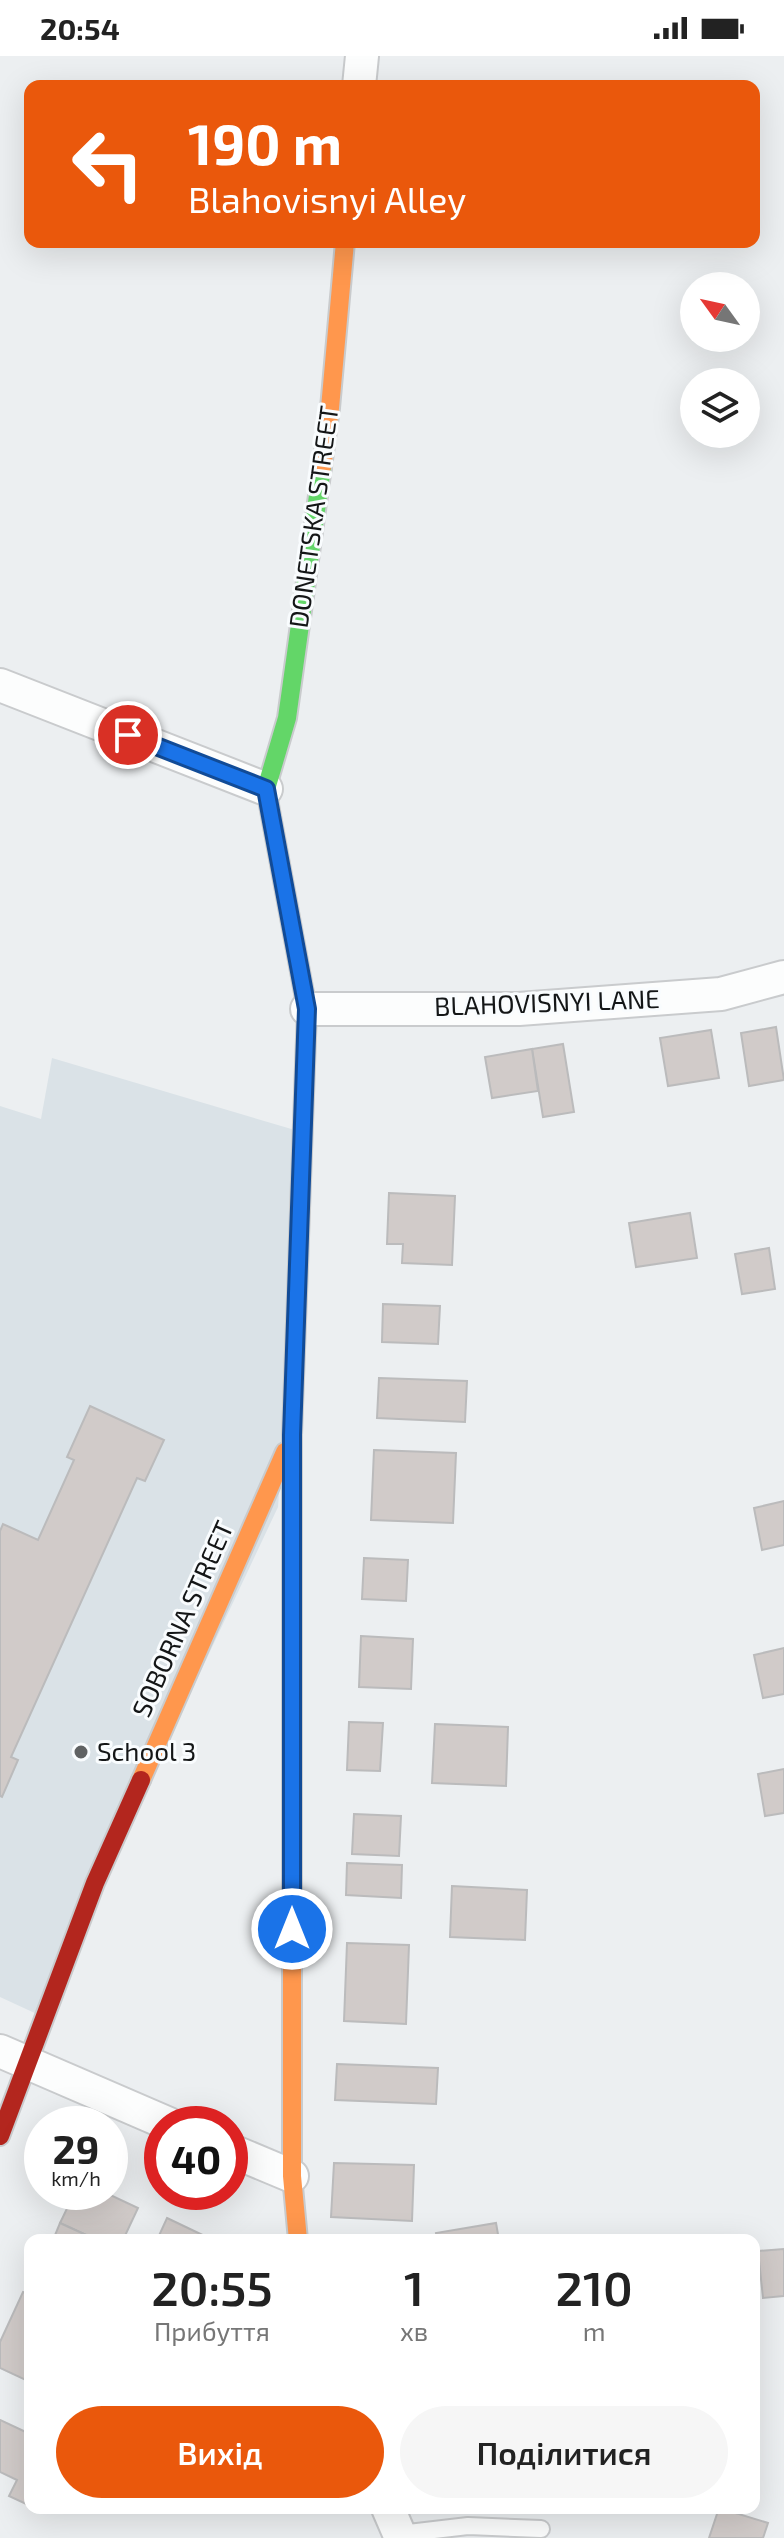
<!DOCTYPE html>
<html lang="uk">
<meta charset="utf-8">
<style>
:root{--surface:#fff;--page:#f6f6f6;--text:#222;--muted:#767676;--accent:#ea580c}
body{margin:0;font-family:"Exo 2",sans-serif;background:var(--page);color:var(--text);height:100vh;display:flex;flex-direction:column;font-size:30px;white-space:nowrap}
*{box-sizing:border-box;margin:0}
p{font-size:26px;color:var(--muted)}
.icon{flex:none;width:44px;height:44px;fill:none;stroke:currentColor;stroke-width:2;stroke-linecap:round;stroke-linejoin:round}
.map{position:relative;flex:1;overflow:hidden}
.side{position:absolute;left:24px;top:2178px;width:736px;height:280px;display:flex;flex-direction:column;background:var(--surface);border-radius:16px;box-shadow:0 8px 32px #0002}
.side>*{flex:none}
.hud{position:absolute;left:24px;top:24px;width:736px;height:168px;border-radius:16px;box-shadow:0 8px 32px #0002;background:#ea580c;color:#fff;overflow:hidden}
.needle{width:52px;rotate:303deg}
.fabs{position:absolute;left:680px;top:216px;display:grid;gap:16px}
.fabs a{display:grid;place-items:center;width:80px;height:80px;border-radius:50%;background:var(--surface);box-shadow:0 8px 32px #0002;font-size:40px}
.speed{position:absolute;left:24px;top:2050px;display:flex;gap:16px;font-size:40px;font-weight:700;text-align:center}
.speed>*{display:grid;place-content:center;width:104px;height:104px;border-radius:50%;background:var(--surface);box-shadow:0 8px 32px #0002;line-height:1}
.speed small{font-size:20px;font-weight:400}
.speed .limit{border:12px solid #d22;background:#fff;color:#111}
.pin{position:absolute;display:grid;place-items:center;width:68px;height:68px;color:#fff;margin:-34px;border:4px solid #fff;border-radius:50%;box-shadow:0 2px 8px #0007}
.me{position:absolute;width:88px;margin:-44px;rotate:0deg;stroke-linejoin:round;filter:drop-shadow(0 0 6px #0008)}
.turn{display:flex;align-items:center;gap:28px;height:168px;padding:0 32px;font-size:36px}
.turn .icon{width:104px;height:104px;stroke-width:2.5}
.turn b{display:block;font-size:56px;line-height:68px}
.eta{display:flex;justify-content:space-evenly;align-items:center;height:136px;text-align:center}
.eta b{font-size:48px;font-weight:600;line-height:56px}
.cta{display:flex;gap:16px;margin-top:auto;padding:16px 32px}
.cta a{flex:1;height:92px;border-radius:48px;background:var(--accent);color:#fff;font-size:32px;font-weight:600;line-height:92px;text-align:center}
.cta a+a{background:var(--page);color:var(--text)}
.status{display:flex;justify-content:space-between;align-items:center;height:56px;padding:0 40px;background:var(--surface);direction:ltr}
.status svg{height:22px;fill:currentColor}
.map>svg:first-child{display:block}
.built{fill:#dae2e7}
.building{fill:#d1cbc9;stroke:#bbbbbc;stroke-width:2}
.lines{fill:none;stroke-linecap:round;stroke-linejoin:round}
.lane-casing{stroke:#c9cbcd;stroke-width:20}
.street-casing{stroke:#c9cbcd;stroke-width:36}
.fast-casing{stroke:#c9cbcd;stroke-width:22}
.slow-casing{stroke:#c9cbcd;stroke-width:22}
.jam-casing{stroke:#c9cbcd;stroke-width:22}
.lane{stroke:#fcfdfd;stroke-width:16}
.street{stroke:#fcfdfd;stroke-width:32}
.fast{stroke:#63d668;stroke-width:18}
.slow{stroke:#ff974d;stroke-width:18}
.jam{stroke:#b3261e;stroke-width:18}
.route-casing{stroke:#114b97;stroke-width:20}
.route{stroke:#1a73e8;stroke-width:14}
.poi-dot{fill:#606263;stroke:#f9fcfe;stroke-width:3}
.labels{text-anchor:middle;stroke-width:6;stroke-linejoin:round;paint-order:stroke}
.street-label{font-size:26px;fill:#141617;stroke:#f9fcfe}
.poi-label{font-size:26px;fill:#141617;stroke:#f9fcfe;text-anchor:start}
</style>
<div class="status"><b>20:54</b><svg viewBox="0 0 49 12"><path d="M0 12V9h3v3zM5 12V6h3v6zM10 12V3h3v9zM15 12V0h3v12zM26 1h20v11H26zM47 4h2v5h-2z"/></svg></div>
<div class="map">
<svg width="784" height="2482" viewBox="0 0 784 2482">
<rect width="100%" height="100%" fill="#eceff1"/>
<polygon class="built" points="52,1002 305,1077 278,1451 39,1959 0,1941 0,1050 41,1063"/>
<g class="building">
<polygon points="776,971 784,1024 749,1030 741,977"/>
<polygon points="711,974 719,1022 668,1030 660,982"/>
<polygon points="563,988 574,1056 543,1061 532,993"/>
<polygon points="532,993 538,1035 492,1042 485,1001"/>
<polygon points="389,1137 455,1140 452,1209 402,1207 403,1188 387,1188"/>
<polygon points="690,1157 697,1202 636,1211 629,1167"/>
<polygon points="769,1192 775,1233 742,1238 735,1198"/>
<polygon points="383,1248 440,1250 438,1288 382,1286"/>
<polygon points="379,1322 467,1325 465,1366 377,1362"/>
<polygon points="90,1350 164,1384 145,1425 137,1422 11,1701 18,1704 2,1741 0,1740 0,1475 3,1468 38,1484 74,1404 67,1401"/>
<polygon points="374,1394 456,1397 453,1467 371,1464"/>
<polygon points="784,1445 784,1489 762,1494 754,1452"/>
<polygon points="364,1502 408,1504 406,1545 362,1543"/>
<polygon points="361,1580 413,1583 411,1633 359,1631"/>
<polygon points="784,1592 784,1638 763,1642 754,1599"/>
<polygon points="349,1666 383,1667 380,1715 347,1714"/>
<polygon points="435,1668 508,1671 506,1730 432,1727"/>
<polygon points="784,1713 784,1757 765,1760 758,1718"/>
<polygon points="354,1758 401,1760 399,1800 352,1798"/>
<polygon points="347,1807 402,1809 401,1842 346,1839"/>
<polygon points="452,1830 527,1834 525,1884 450,1881"/>
<polygon points="347,1887 409,1889 406,1968 344,1965"/>
<polygon points="337,2008 438,2012 436,2048 335,2044"/>
<polygon points="334,2107 414,2109 412,2165 331,2161"/>
<polygon points="75,2136 104,2136 138,2152 123,2184 97,2184 60,2167"/>
<polygon points="167,2162 213,2184 157,2184"/>
<polygon points="60,2167 97,2184 53,2184"/>
<polygon points="496,2167 499,2184 437,2184 436,2177"/>
<polygon points="784,2193 784,2240 763,2242 758,2195"/>
<polygon points="23,2236 30,2239 30,2326 0,2312 0,2286"/>
<polygon points="0,2364 30,2378 30,2440 26,2448 9,2440 17,2424 0,2416"/>
<polygon points="719,2452 768,2467 763,2482 709,2482"/>
</g>
<g class="lines">
<g class="lane-casing">
<polyline id="lane" points="400,2478 468,2470 541,2473"/>
</g>
<g class="street-casing">
<g id="street">
<polyline points="359,30 362,0"/>
<polyline points="0,629 266,733"/>
<polyline points="307,953 519,953 721,938 784,921"/>
<polyline points="0,1995 169,2068"/>
<polyline points="230,2094 292,2120"/>
<polyline points="388,2452 401,2482"/>
</g>
</g>
<g class="fast-casing">
<polyline id="fast" points="300,1154 307,953 266,733 287,662 322,411"/>
</g>
<g class="slow-casing">
<g id="slow">
<polyline points="322,411 330,352 345,186"/>
<polyline points="292,1580 292,2120 298,2184"/>
<polyline points="141,1724 285,1396"/>
</g>
</g>
<g class="jam-casing">
<g id="jam">
<polyline points="292,1580 292,1379 300,1154"/>
<polyline points="0,2080 95,1827 141,1724"/>
</g>
</g>
<use href="#lane" class="lane"/>
<use href="#street" class="street"/>
<use href="#fast" class="fast"/>
<use href="#slow" class="slow"/>
<use href="#jam" class="jam"/>
</g>
<g class="lines">
<g class="route-casing">
<polyline id="route" points="128,679 266,733 307,953 292,1379 292,1873"/>
</g>
<use href="#route" class="route"/>
</g>
<circle class="poi-dot" cx="81" cy="1696" r="8"/>
<g class="labels">
<g class="street-label">
<text transform="translate(314 461) rotate(-82)" y="9">DONETSKA STREET</text>
<text transform="translate(547 947) rotate(-2)" y="9">BLAHOVISNYI LANE</text>
<text transform="translate(183 1563) rotate(-66)" y="9">SOBORNA STREET</text>
</g>
<g class="poi-label">
<text x="97" y="1705">School 3</text>
</g>
</g>
</svg>
<div class="fabs">
<a><svg class="needle" viewBox="-14 -14 28 28"><path d="M0-13l5 13h-10z" fill="#e53935"/><path d="M0 13l5-13h-10z" fill="#767676"/></svg></a>
<a><svg class="icon" aria-label="layers" viewBox="0 0 24 24"><path d="M12 4l9 5-9 5-9-5zM3 14l9 5 9-5"/></svg></a>
</div>
<div class="speed"><div>29<small>km/h</small></div><div class="limit">40</div></div>
<div class="pin" style="left:128px;top:679px;background:#d93025"><svg class="icon" aria-label="arrive" viewBox="0 0 24 24"><path d="M6 21V4h12l-3 4 3 4H6"/></svg></div>
<svg class="me" style="left:292px;top:1873px" viewBox="-20 -20 40 40"><circle r="17" fill="#1a73e8" stroke="#fff" stroke-width="3"/><path d="M0-11L8 9 0 5-8 9z" fill="#fff"/></svg>
<div class="hud">
<div class="turn"><svg class="icon" aria-label="left" viewBox="0 0 24 24"><path d="M17 20v-9H6M10 6l-5 5 5 5"/></svg><div><b>190 m</b>Blahovisnyi Alley</div></div>
</div>
<section class="side">
<div class="eta">
<div><b>20:55</b><p>Прибуття</p></div>
<div><b>1</b><p>хв</p></div>
<div><b>210</b><p>m</p></div>
</div>
<div class="cta"><a>Вихід</a><a>Поділитися</a></div>
</section>
</div>
